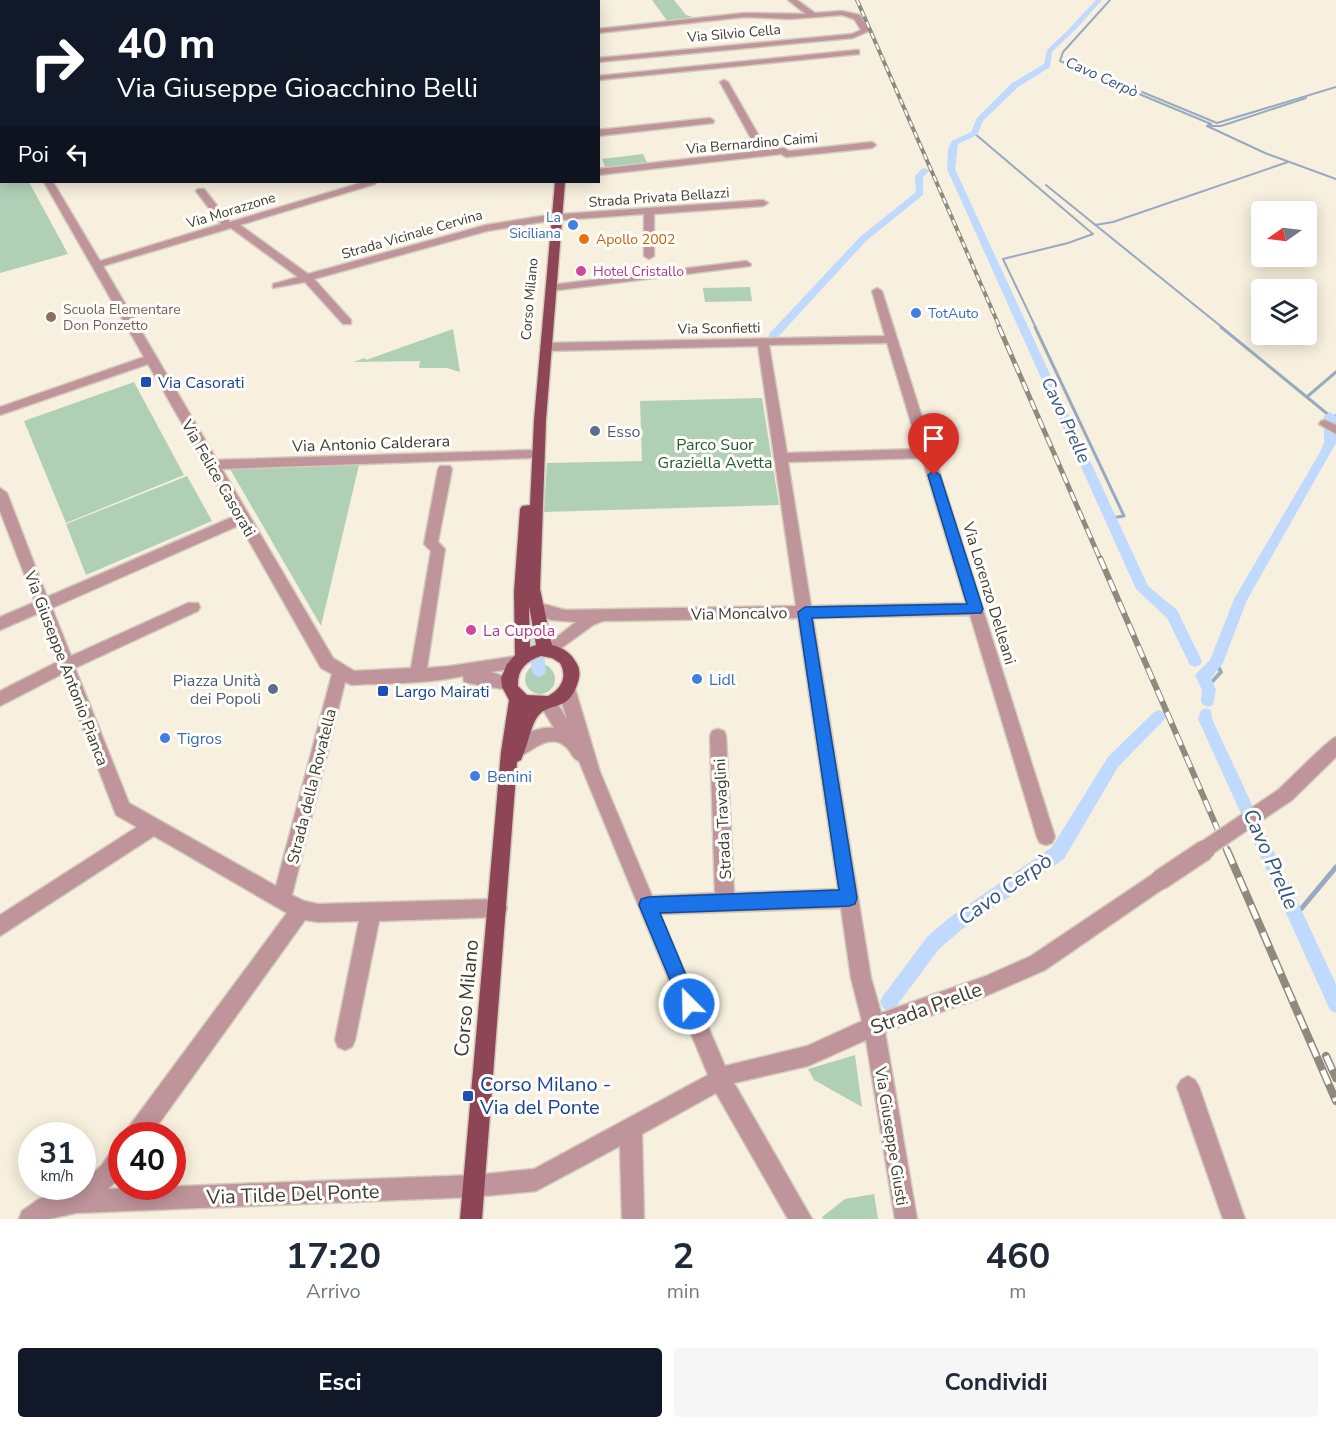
<!DOCTYPE html>
<html lang="it">
<meta charset="utf-8">
<style>
:root{--surface:#fff;--page:#f6f6f7;--text:#1f2937;--muted:#747a83;--accent:#111827}
body{margin:0;font-family:"Nunito Sans",sans-serif;background:var(--page);color:var(--text);height:100vh;display:flex;flex-direction:column;font-size:22px;white-space:nowrap}
*{box-sizing:border-box;margin:0}
p{font-size:20px;color:var(--muted)}
.icon{flex:none;width:33px;height:33px;fill:none;stroke:currentColor;stroke-width:2;stroke-linecap:round;stroke-linejoin:round}
.map{position:relative;height:1219px;overflow:hidden}
.details{display:flex;flex-direction:column;background:var(--surface);flex:1}
.details>*{flex:none}
.guide{position:absolute;left:0px;top:0px;width:600px;height:183px;box-shadow:0 3px 15px #0003;background:#111827;color:#fff;overflow:hidden}
.needle{width:39px;rotate:256deg}
.tools{position:absolute;left:1251px;top:201px;display:grid;gap:12px}
.tools a{display:grid;place-items:center;width:66px;height:66px;border-radius:6px;background:var(--surface);box-shadow:0 3px 15px #0003;font-size:30px}
.speed{position:absolute;left:18px;top:1122px;display:flex;gap:12px;font-size:30px;font-weight:700;text-align:center}
.speed>*{display:grid;place-content:center;width:78px;height:78px;border-radius:50%;background:var(--surface);box-shadow:0 3px 15px #0003;line-height:1}
.speed small{font-size:15px;font-weight:400}
.speed .limit{border:9px solid #d22;background:#fff;color:#111}
.pin{position:absolute;display:grid;place-items:center;width:51px;height:51px;color:#fff;margin:-62px -26px;border-radius:50% 50% 50% 0;rotate:-45deg;box-shadow:0 0 6px #0007}
.pin .icon{rotate:45deg}
.me{position:absolute;width:66px;margin:-33px;rotate:337deg;stroke-linejoin:round;filter:drop-shadow(0 0 4px #0008)}
.turn{display:flex;align-items:center;gap:21px;height:126px;padding:0 18px;font-size:27px}
.turn .icon{width:78px;height:78px;stroke-width:2.5}
.turn b{display:block;font-size:42px;line-height:51px}
.then{display:flex;align-items:center;height:57px;padding:0 18px;background:#0003;gap:12px;font-size:22px}
.eta{display:flex;justify-content:space-evenly;align-items:center;height:102px;text-align:center}
.eta b{font-size:36px;font-weight:700;line-height:42px}
.primary-button{display:flex;gap:12px;margin-top:auto;padding:12px 18px}
.primary-button a{flex:1;height:69px;border-radius:6px;background:var(--accent);color:#fff;font-size:24px;font-weight:700;line-height:69px;text-align:center}
.primary-button a+a{background:var(--page);color:var(--text)}
.map>svg:first-child{display:block}
.green{fill:#b0d0b6}
.lines{fill:none;stroke-linecap:round;stroke-linejoin:round}
.stream-far3{stroke:#98aac1;stroke-width:2}
.stream-far2{stroke:#98aac1;stroke-width:3}
.stream-far1{stroke:#98aac1;stroke-width:4}
.stream{stroke:#98aac1;stroke-width:5}
.canal{fill:#bfdafe;fill-rule:evenodd}
.minor-casing{stroke:#d2ccbc;stroke-width:3}
.major-casing{stroke:#d2ccbc;stroke-width:3}
.minor{fill:#bf949b;fill-rule:evenodd}
.major{fill:#8e4556;fill-rule:evenodd}
.rail-far3-casing{stroke:#8f8a7e;stroke-width:4}
.rail-far2-casing{stroke:#8f8a7e;stroke-width:5}
.rail-far1-casing{stroke:#8f8a7e;stroke-width:6}
.rail-casing{stroke:#8f8a7e;stroke-width:8}
.rail-far3{stroke:#fffefa;stroke-width:2;stroke-dasharray:6;stroke-linecap:butt}
.rail-far2{stroke:#fffefa;stroke-width:3;stroke-dasharray:10;stroke-linecap:butt}
.rail-far1{stroke:#fffefa;stroke-width:4;stroke-dasharray:12;stroke-linecap:butt}
.rail{stroke:#fffefa;stroke-width:5;stroke-dasharray:15;stroke-linecap:butt}
.minor-bridge-far1-casing{stroke:#d2ccbc;stroke-width:19;stroke-linecap:butt}
.minor-bridge-casing{stroke:#d2ccbc;stroke-width:23;stroke-linecap:butt}
.minor-bridge-far1{stroke:#bf949b;stroke-width:16}
.minor-bridge{stroke:#bf949b;stroke-width:20}
.route{fill:#1a73e8;stroke:#114b97;stroke-width:1.5}
.shop-dot{fill:#3f7fe0;stroke:#fffefa;stroke-width:2}
.food-dot{fill:#e8710a;stroke:#fffefa;stroke-width:2}
.hotel-dot{fill:#d1479c;stroke:#fffefa;stroke-width:2}
.education-dot{fill:#8d6e63;stroke:#fffefa;stroke-width:2}
.transit-dot{fill:#1a4fb4;stroke:#fffefa;stroke-width:2}
.service-dot{fill:#5c6f8a;stroke:#fffefa;stroke-width:2}
.labels{text-anchor:middle;stroke-width:6;stroke-linejoin:round;paint-order:stroke}
.far-street-label{font-size:14px;fill:#3e3b34;stroke:#fffefa}
.far-shop-label{font-size:14px;fill:#366cbe;stroke:#fffefa;text-anchor:end}
.far-food-label{font-size:14px;fill:#c56008;stroke:#fffefa;text-anchor:start}
.far-hotel-label{font-size:14px;fill:#b23c85;stroke:#fffefa;text-anchor:start}
.far-education-label{font-size:14px;fill:#785e54;stroke:#fffefa;text-anchor:start}
.far-water-label{font-size:15px;font-style:italic;fill:#335686;stroke:#fffefa}
.transit-label{font-size:16px;fill:#164399;stroke:#fffefa;text-anchor:start}
.service-label{font-size:16px;fill:#4e5e75;stroke:#fffefa;text-anchor:start}
.street-label{font-size:16px;fill:#3e3b34;stroke:#fffefa}
.park-label{font-size:16px;fill:#245c34;stroke:#fffefa}
.hotel-label{font-size:16px;fill:#b23c85;stroke:#fffefa;text-anchor:start}
.shop-label{font-size:16px;fill:#366cbe;stroke:#fffefa;text-anchor:start}
.water-label{font-size:18px;font-style:italic;fill:#335686;stroke:#fffefa}
.near-street-label{font-size:20px;fill:#3e3b34;stroke:#fffefa}
.near-transit-label{font-size:20px;fill:#164399;stroke:#fffefa;text-anchor:start}
.near-water-label{font-size:21px;font-style:italic;fill:#335686;stroke:#fffefa}
</style>
<div class="map">
<svg width="1336" height="1219" viewBox="0 0 1336 1219">
<rect width="100%" height="100%" fill="#f7f0de"/>
<g class="green">
<polygon points="206,0 477,0 202,1"/>
<polygon points="652,0 674,0 686,15 696,18 668,22"/>
<polygon points="643,154 648,164 606,169 602,159"/>
<polygon points="0,156 2,182 29,182 68,254 0,273"/>
<polygon points="750,287 752,301 705,302 703,288"/>
<polygon points="453,329 460,372 447,368 419,368 420,361 353,362 365,358 366,360"/>
<polygon points="134,382 184,475 66,523 24,421"/>
<polygon points="762,398 779,505 544,512 547,463 642,461 640,401"/>
<polygon points="359,465 321,626 230,469 233,467"/>
<polygon points="187,476 212,521 86,575 66,524"/>
<circle cx="540" cy="679" r="15"/>
<polygon points="855,1055 862,1107 814,1080 808,1069"/>
<polygon points="874,1194 878,1219 823,1219 822,1217 845,1199"/>
</g>
<g class="lines">
<g class="stream-far3">
<polyline points="1110,0 1063,52 1060,61 1211,124"/>
<polyline points="166,2 170,0"/>
<polyline points="1142,92 1217,123 1336,87"/>
<polyline points="1211,124 1207,126 1265,153 1336,179"/>
<polyline points="1211,126 1221,126 1306,98"/>
<polyline points="974,133 1093,234 1068,243 1003,259 1036,328"/>
<polyline points="1046,185 1223,328"/>
<polyline points="1095,225 1113,222 1288,162"/>
</g>
<g class="stream-far2">
<polyline points="1035,327 1124,516 1111,518"/>
<polyline points="1221,327 1330,416 1336,416"/>
<polyline points="1308,396 1336,372"/>
</g>
<polyline class="stream-far1" points="1208,686 1221,672 1216,663"/>
<polyline class="stream" points="1296,915 1336,867"/>
<g class="canal">
<rect x="479" y="0" width="6" height="2"/>
<polygon points="1096,0 1102,0 1077,28 1052,52 1050,67 1018,87 983,121 977,135 958,144 955,169 1148,586 1177,610 1202,661 1200,665 1195,667 1190,665 1167,618 1136,589 947,169 948,149 952,141 971,132 977,118 1012,83 1044,64 1047,50 1066,32"/>
<polygon points="0,138 2,138 0,143"/>
<polygon points="923,168 930,170 923,177 923,195 866,241 777,338 769,338 769,334 860,237 916,192 915,176"/>
<polygon points="1330,412 1336,416 1336,443 1247,600 1223,663 1211,678 1216,690 1213,705 1208,707 1203,705 1201,701 1202,690 1195,675 1210,660 1234,599 1319,454 1324,443 1324,416"/>
<polygon points="535,632 540,634 542,638 546,671 544,675 539,677 534,675 532,671 528,638 530,634"/>
<polygon points="1206,708 1211,710 1212,719 1336,984 1336,1013 1330,1010 1198,719 1201,710"/>
<polygon points="1159,710 1164,712 1166,716 1164,720 1118,767 1064,859 961,930 939,949 895,1008 889,1011 883,1008 880,1002 883,996 927,937 949,918 1052,847 1108,757 1154,712"/>
</g>
<g class="minor-casing">
<g id="minor">
<polygon points="788,0 797,0 815,13 842,11 860,15 869,31 853,38 598,62 598,58 852,34 861,30 854,19 842,15 790,19 744,17 598,33 598,29 744,13 806,14"/>
<polygon points="856,50 859,50 859,54 598,80 598,76"/>
<polygon points="724,80 728,82 767,150 784,148 789,151 872,142 876,145 872,148 786,157 781,154 598,175 598,169 758,151 720,82"/>
<polygon points="710,118 714,121 713,123 598,136 598,130"/>
<rect x="0" y="146" width="2" height="6"/>
<path d="M 44,182 L 53,182 L 100,261 L 221,224 L 196,191 L 198,189 L 204,189 L 230,222 L 364,182 L 376,182 L 375,184 L 240,225 L 308,274 L 486,225 L 548,215 L 763,200 L 768,203 L 763,206 L 654,214 L 654,256 L 649,259 L 644,256 L 644,214 L 548,221 L 487,231 L 314,279 L 351,320 L 351,324 L 343,324 L 305,282 L 273,288 L 273,284 L 298,277 L 231,228 L 103,266 L 217,460 L 531,450 L 537,454 L 531,458 L 222,469 L 333,658 L 354,671 L 411,668 L 431,551 L 424,544 L 438,469 L 440,466 L 450,466 L 452,469 L 438,542 L 445,549 L 427,668 L 450,666 L 516,656 L 522,657 L 524,662 L 522,667 L 491,672 L 515,680 L 517,685 L 515,690 C 511,691 471,684 464,682 L 463,676 C 427,684 389,683 352,685 L 345,682 L 292,895 L 304,901 L 318,904 L 498,899 L 505,901 L 507,908 L 505,915 L 498,917 L 379,921 L 355,1040 L 352,1047 L 345,1050 L 338,1047 L 335,1040 L 359,921 L 318,922 L 305,920 L 150,1136 L 125,1136 L 128,1128 L 287,913 L 154,836 L 0,936 L 0,915 L 137,827 L 116,815 L 62,674 L 0,706 L 0,691 L 57,662 L 39,613 L 0,630 L 0,617 L 35,602 L 0,511 L 0,488 L 7,493 L 47,597 L 235,516 L 148,364 L 0,415 L 0,407 L 144,357 ZM 240,525 L 321,668 L 332,674 L 276,886 L 129,803 L 75,668 L 198,611 L 200,607 L 198,603 L 188,603 L 71,656 L 52,608 Z"/>
<polygon points="746,261 751,264 750,266 551,291 546,288 551,285"/>
<path d="M 877,288 L 882,291 L 1055,837 L 1052,843 L 1046,845 L 1040,843 L 1037,837 L 970,615 L 813,618 L 871,978 L 881,1013 L 986,976 L 1031,956 L 1153,874 L 1160,871 L 1167,874 L 1169,880 L 1167,886 L 1045,970 L 988,995 L 885,1032 L 917,1219 L 895,1219 L 866,1040 L 808,1066 L 734,1083 L 812,1219 L 788,1219 L 716,1093 L 642,1134 L 644,1219 L 622,1219 L 620,1146 L 536,1191 L 474,1197 L 76,1213 L 49,1219 L 19,1219 L 22,1211 L 39,1199 L 82,1186 L 82,1182 L 101,1166 L 114,1148 L 122,1145 L 122,1175 L 108,1189 L 474,1175 L 534,1169 L 708,1075 L 579,761 C 571,758 572,752 566,747 C 548,731 532,753 516,758 L 510,756 L 508,751 C 515,736 538,726 554,728 L 539,703 L 541,698 C 555,693 560,709 567,719 L 560,697 L 562,685 L 568,683 L 574,685 L 600,772 L 652,896 L 715,893 L 710,736 L 712,731 L 718,729 L 724,731 L 726,736 L 734,893 L 838,889 L 798,618 L 603,621 L 593,625 L 549,657 L 544,655 L 541,651 L 544,647 L 576,622 L 551,620 L 532,612 L 530,608 L 532,604 C 542,601 556,609 567,610 L 796,606 L 758,346 L 546,351 L 540,347 L 546,343 L 885,336 L 872,291 ZM 887,343 L 919,449 L 787,453 L 769,345 ZM 922,458 L 966,603 L 811,606 L 788,462 ZM 841,908 L 851,978 L 862,1021 L 807,1046 L 725,1066 L 660,914 Z"/>
<polygon points="1325,420 1336,425 1336,434 1319,424 1321,421"/>
<path d="M 1336,737 L 1336,757 L 1291,801 L 1285,803 L 1279,801 L 1276,795 L 1279,789 C 1289,780 1328,740 1336,737 Z"/>
<polygon points="1188,1076 1195,1080 1199,1087 1245,1219 1223,1219 1177,1087 1181,1080"/>
</g>
</g>
<g class="major-casing">
<g id="major">
<polygon points="572,0 580,0 572,2"/>
<path d="M 555,182 L 565,182 L 546,420 L 540,589 L 552,645 C 564,648 571,653 577,664 C 580,669 580,676 578,682 C 569,713 550,701 538,716 C 531,725 528,744 523,755 L 521,760 L 517,762 L 482,1219 L 460,1219 L 501,752 L 509,700 L 502,687 L 501,678 L 507,664 L 515,655 L 514,592 L 520,509 L 522,506 L 530,505 L 534,420 ZM 529,606 L 536,645 L 530,647 ZM 541,656 L 552,658 L 560,663 C 568,677 561,689 548,696 L 527,695 L 518,686 C 517,670 526,661 541,656 Z"/>
</g>
</g>
<use href="#minor" class="minor"/>
<use href="#major" class="major"/>
<g class="rail-far3-casing">
<polyline id="rail-far3" points="857,0 1000,328"/>
</g>
<g class="rail-far2-casing">
<polyline id="rail-far2" points="999,327 1100,559"/>
</g>
<g class="rail-far1-casing">
<polyline id="rail-far1" points="1100,558 1227,851"/>
</g>
<g class="rail-casing">
<g id="rail">
<polyline points="1227,850 1336,1101"/>
<polyline points="1326,1056 1336,1078"/>
</g>
</g>
<use href="#rail-far3" class="rail-far3"/>
<use href="#rail-far2" class="rail-far2"/>
<use href="#rail-far1" class="rail-far1"/>
<use href="#rail" class="rail"/>
<g class="minor-bridge-far1-casing">
<polyline id="minor-bridge-far1" points="1202,851 1285,795"/>
</g>
<g class="minor-bridge-casing">
<polyline id="minor-bridge" points="1160,880 1205,850"/>
</g>
<use href="#minor-bridge-far1" class="minor-bridge-far1"/>
<use href="#minor-bridge" class="minor-bridge"/>
</g>
<polygon class="route" points="934,471 940,475 983,609 981,613 812,618 857,898 855,904 849,906 660,913 698,1004 696,1011 689,1013 683,1011 639,905 641,899 648,897 839,890 798,612 805,607 967,604 928,475"/>
<g class="shop-dot">
<circle cx="573" cy="225" r="6"/>
<circle cx="916" cy="313" r="6"/>
<circle cx="697" cy="679" r="6"/>
<circle cx="165" cy="738" r="6"/>
<circle cx="475" cy="776" r="6"/>
</g>
<circle class="food-dot" cx="584" cy="239" r="6"/>
<g class="hotel-dot">
<circle cx="581" cy="271" r="6"/>
<circle cx="471" cy="630" r="6"/>
</g>
<circle class="education-dot" cx="51" cy="317" r="6"/>
<g class="transit-dot">
<rect x="140" y="376" width="12" height="12" rx="3"/>
<rect x="377" y="685" width="12" height="12" rx="3"/>
<rect x="462" y="1090" width="12" height="12" rx="3"/>
</g>
<g class="service-dot">
<circle cx="595" cy="431" r="6"/>
<circle cx="273" cy="689" r="6"/>
</g>
<g class="labels">
<g class="far-street-label">
<text transform="translate(734 33) rotate(-5)" y="5">Via Silvio Cella</text>
<text transform="translate(752 143) rotate(-5)" y="5">Via Bernardino Caimi</text>
<text transform="translate(659 197) rotate(-4)" y="5">Strada Privata Bellazzi</text>
<text transform="translate(231 210) rotate(-17)" y="5">Via Morazzone</text>
<text transform="translate(412 234) rotate(-16)" y="5">Strada Vicinale Cervina</text>
<text transform="translate(529 299) rotate(-85)" y="5">Corso Milano</text>
<text transform="translate(719 328) rotate(-1)" y="5">Via Sconfietti</text>
</g>
<g class="far-shop-label">
<text x="561" y="222">La<tspan x="561" dy="16">Siciliana</tspan></text>
<text x="928" y="318" text-anchor="start">TotAuto</text>
</g>
<g class="far-food-label">
<text x="596" y="244">Apollo 2002</text>
</g>
<g class="far-hotel-label">
<text x="593" y="276">Hotel Cristallo</text>
</g>
<g class="far-education-label">
<text x="63" y="314">Scuola Elementare<tspan x="63" dy="16">Don Ponzetto</tspan></text>
</g>
<g class="far-water-label">
<text transform="translate(1102 77) rotate(24)" y="5">Cavo Cerpò</text>
</g>
<g class="transit-label">
<text x="158" y="388">Via Casorati</text>
<text x="395" y="697">Largo Mairati</text>
</g>
<g class="service-label">
<text x="607" y="437">Esso</text>
<text x="261" y="686" text-anchor="end">Piazza Unità<tspan x="261" dy="18">dei Popoli</tspan></text>
</g>
<g class="street-label">
<text transform="translate(371 443) rotate(-2)" y="6">Via Antonio Calderara</text>
<text transform="translate(219 478) rotate(60)" y="6">Via Felice Casorati</text>
<text transform="translate(990 593) rotate(73)" y="6">Via Lorenzo Delleani</text>
<text transform="translate(739 613) rotate(-1)" y="6">Via Moncalvo</text>
<text transform="translate(67 668) rotate(69)" y="6">Via Giuseppe Antonio Pianca</text>
<text transform="translate(311 786) rotate(-76)" y="6">Strada della Rovatella</text>
<text transform="translate(722 819) rotate(-93)" y="6">Strada Travaglini</text>
<text transform="translate(892 1136) rotate(81)" y="6">Via Giuseppe Giusti</text>
</g>
<g class="park-label">
<text x="715" y="450">Parco Suor<tspan x="715" dy="18">Graziella Avetta</tspan></text>
</g>
<g class="hotel-label">
<text x="483" y="636">La Cupola</text>
</g>
<g class="shop-label">
<text x="709" y="685">Lidl</text>
<text x="177" y="744">Tigros</text>
<text x="487" y="782">Benini</text>
</g>
<g class="water-label">
<text transform="translate(1066 420) rotate(65)" y="6">Cavo Prelle</text>
</g>
<g class="near-street-label">
<text transform="translate(466 998) rotate(-85)" y="7">Corso Milano</text>
<text transform="translate(926 1008) rotate(-20)" y="7">Strada Prelle</text>
<text transform="translate(293 1194) rotate(-2)" y="7">Via Tilde Del Ponte</text>
</g>
<g class="near-transit-label">
<text x="480" y="1091">Corso Milano -<tspan x="480" dy="23">Via del Ponte</tspan></text>
</g>
<g class="near-water-label">
<text transform="translate(1271 859) rotate(66)" y="7">Cavo Prelle</text>
<text transform="translate(1005 889) rotate(-35)" y="7">Cavo Cerpò</text>
</g>
</g>
</svg>
<div class="tools">
<a><svg class="needle" viewBox="-14 -14 28 28"><path d="M0-13l5 13h-10z" fill="#e53935"/><path d="M0 13l5-13h-10z" fill="#747a83"/></svg></a>
<a><svg class="icon" aria-label="layers" viewBox="0 0 24 24"><path d="M12 4l9 5-9 5-9-5zM3 14l9 5 9-5"/></svg></a>
</div>
<div class="speed"><div>31<small>km/h</small></div><div class="limit">40</div></div>
<div class="pin" style="left:934px;top:475px;background:#d93025"><svg class="icon" aria-label="arrive" viewBox="0 0 24 24"><path d="M6 21V4h12l-3 4 3 4H6"/></svg></div>
<svg class="me" style="left:689px;top:1004px" viewBox="-20 -20 40 40"><circle r="17" fill="#1a73e8" stroke="#fff" stroke-width="3"/><path d="M0-11L8 9 0 5-8 9z" fill="#fff"/></svg>
<div class="guide">
<div class="turn"><svg class="icon" aria-label="right" viewBox="0 0 24 24"><path d="M7 20v-9h11M14 6l5 5-5 5"/></svg><div><b>40 m</b>Via Giuseppe Gioacchino Belli</div></div>
<div class="then">Poi<svg class="icon" aria-label="left" viewBox="0 0 24 24"><path d="M17 20v-9H6M10 6l-5 5 5 5"/></svg></div>
</div>
</div>
<section class="details">
<div class="eta">
<div><b>17:20</b><p>Arrivo</p></div>
<div><b>2</b><p>min</p></div>
<div><b>460</b><p>m</p></div>
</div>
<div class="primary-button"><a>Esci</a><a>Condividi</a></div>
</section>
